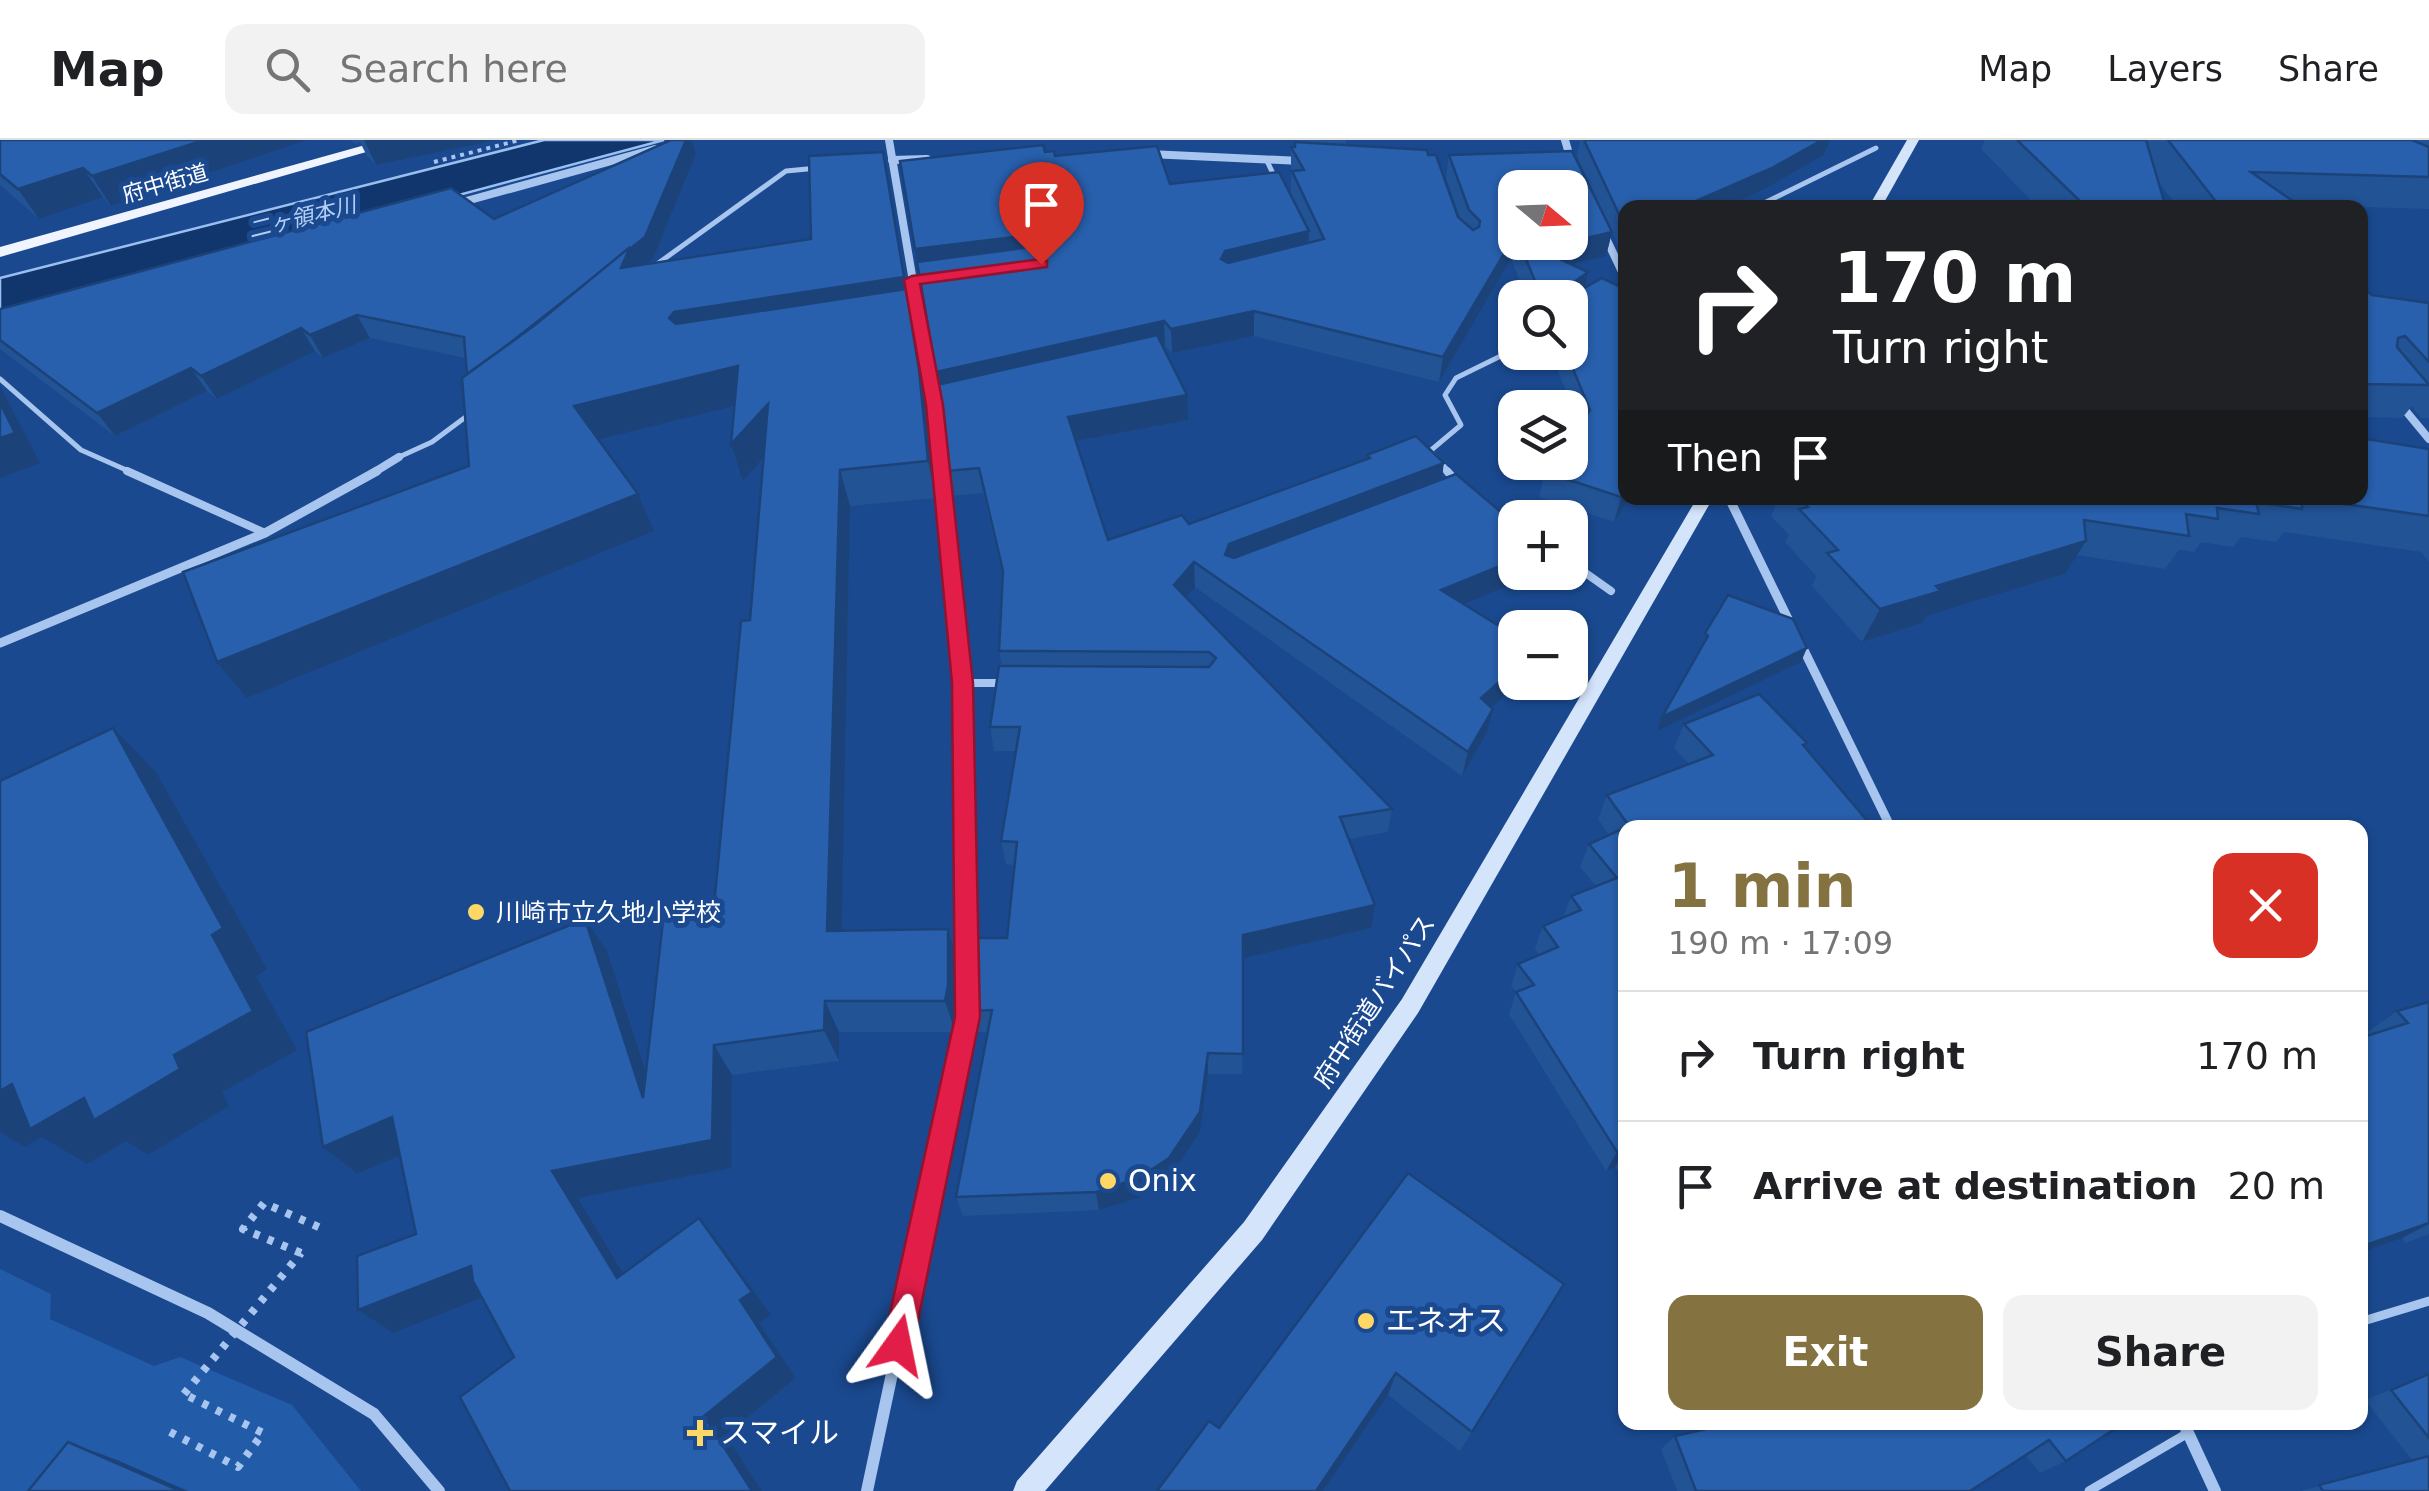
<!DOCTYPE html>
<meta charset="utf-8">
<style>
:root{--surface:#fff;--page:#f2f2f2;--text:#202124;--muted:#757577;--line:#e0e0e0;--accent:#847341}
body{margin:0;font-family:"DejaVu Sans","Noto Sans JP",sans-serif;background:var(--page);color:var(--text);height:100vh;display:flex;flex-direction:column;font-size:38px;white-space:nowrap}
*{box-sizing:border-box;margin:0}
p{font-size:32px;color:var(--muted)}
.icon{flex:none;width:55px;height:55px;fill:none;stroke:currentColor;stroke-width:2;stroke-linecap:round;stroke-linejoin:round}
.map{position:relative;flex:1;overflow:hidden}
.drawer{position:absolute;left:1618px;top:680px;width:750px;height:610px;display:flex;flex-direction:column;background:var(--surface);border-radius:20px;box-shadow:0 2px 8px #0004}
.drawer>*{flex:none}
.banner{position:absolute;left:1618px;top:60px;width:750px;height:305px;border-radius:20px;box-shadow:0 2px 8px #0004;background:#202124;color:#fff;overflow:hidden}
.needle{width:65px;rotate:109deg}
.buttons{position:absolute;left:1498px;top:30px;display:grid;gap:20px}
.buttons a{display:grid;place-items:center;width:90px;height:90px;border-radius:20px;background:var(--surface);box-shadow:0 2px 8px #0004;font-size:50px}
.pin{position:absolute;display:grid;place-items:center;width:85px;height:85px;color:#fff;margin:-102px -42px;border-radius:50% 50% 50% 0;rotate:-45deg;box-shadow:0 0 10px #0007}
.pin .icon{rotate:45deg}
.me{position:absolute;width:110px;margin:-55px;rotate:12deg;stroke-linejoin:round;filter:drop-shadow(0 0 8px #0008)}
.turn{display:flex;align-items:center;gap:35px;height:210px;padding:0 50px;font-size:45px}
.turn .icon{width:130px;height:130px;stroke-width:2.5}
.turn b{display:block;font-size:70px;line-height:85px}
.then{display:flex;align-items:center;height:95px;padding:0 50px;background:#0003;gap:20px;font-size:38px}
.round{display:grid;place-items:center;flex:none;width:105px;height:105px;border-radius:20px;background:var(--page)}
.headline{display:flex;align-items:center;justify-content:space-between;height:170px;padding:0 50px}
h1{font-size:60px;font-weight:600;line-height:75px;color:var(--accent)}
.button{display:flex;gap:20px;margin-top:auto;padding:20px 50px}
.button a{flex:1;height:115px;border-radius:20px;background:var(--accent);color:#fff;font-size:40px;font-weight:600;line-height:115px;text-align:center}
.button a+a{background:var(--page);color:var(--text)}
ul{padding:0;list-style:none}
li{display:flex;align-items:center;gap:30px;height:130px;padding:0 50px;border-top:2px solid var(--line)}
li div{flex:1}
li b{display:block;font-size:38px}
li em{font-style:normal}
header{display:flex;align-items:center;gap:60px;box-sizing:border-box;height:140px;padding:0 50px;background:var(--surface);border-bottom:2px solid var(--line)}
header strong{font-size:48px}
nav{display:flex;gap:55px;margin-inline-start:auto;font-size:35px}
.search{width:700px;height:90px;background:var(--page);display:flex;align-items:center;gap:25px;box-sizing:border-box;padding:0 35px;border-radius:20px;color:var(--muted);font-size:38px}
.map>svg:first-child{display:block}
.green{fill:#225ba8}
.water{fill:#11356d;stroke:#9ac0f1;stroke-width:2.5}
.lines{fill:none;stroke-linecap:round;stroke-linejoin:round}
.path-far1{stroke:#a7c5ee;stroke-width:4;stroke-dasharray:4 5;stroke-linecap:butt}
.path{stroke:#a7c5ee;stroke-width:8;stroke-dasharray:6 9;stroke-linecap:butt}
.lane-far2{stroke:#a7c5ee;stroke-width:5}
.lane-far1{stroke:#a7c5ee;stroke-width:8}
.lane{stroke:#a7c5ee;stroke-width:9}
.street-far2{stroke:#a7c5ee;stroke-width:8}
.street-far1{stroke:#a7c5ee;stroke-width:9}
.street{stroke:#a7c5ee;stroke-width:12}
.secondary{fill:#d4e4fa;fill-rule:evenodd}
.primary{fill:#eff4ff;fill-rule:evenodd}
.path-bridge{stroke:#a7c5ee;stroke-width:8;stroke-dasharray:6 9;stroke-linecap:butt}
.wall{fill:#225395;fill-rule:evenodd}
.shaded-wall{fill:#1c4379}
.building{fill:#2860ad;stroke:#1c4379;stroke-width:2.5}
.route{fill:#e11d48;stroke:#92132f;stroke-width:2.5}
.poi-dot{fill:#ffd765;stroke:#1a498f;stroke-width:4}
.labels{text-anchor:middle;stroke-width:10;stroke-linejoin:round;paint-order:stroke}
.far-street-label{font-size:22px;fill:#fff;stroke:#1a498f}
.far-water-label{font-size:22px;font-style:italic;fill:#b3cff5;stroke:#1a498f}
.poi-label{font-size:25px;fill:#fff;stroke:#1a498f;text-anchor:start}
.street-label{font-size:25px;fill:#fff;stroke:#1a498f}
.near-poi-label{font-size:30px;fill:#fff;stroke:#1a498f;text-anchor:start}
</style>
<header>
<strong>Map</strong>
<div class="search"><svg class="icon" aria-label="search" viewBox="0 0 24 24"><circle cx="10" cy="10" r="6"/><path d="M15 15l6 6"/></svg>Search here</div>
<nav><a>Map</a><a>Layers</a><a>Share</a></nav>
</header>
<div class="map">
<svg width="2429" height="1351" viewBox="0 0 2429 1351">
<rect width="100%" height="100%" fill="#1a498f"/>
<polygon class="green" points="0,1129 51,1154 50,1179 154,1226 180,1217 292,1265 361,1351 0,1351"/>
<polygon class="water" points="544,0 664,0 0,178 0,138"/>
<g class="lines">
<polyline class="path-far1" points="434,22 520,0"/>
<g class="path">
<polyline points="301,1113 243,1089 264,1063 323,1089"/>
<polyline points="170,1292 238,1327 263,1293 184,1254"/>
</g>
<g class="lane-far2">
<polyline points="1266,19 1277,42"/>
<polyline points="1754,68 1876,8"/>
<polyline points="653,127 786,31 818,28"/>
<polyline points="0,239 81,310 133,333"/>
<polyline points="399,317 432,302 471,273"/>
<polyline points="1450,333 1430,311 1461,285 1445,255 1456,238 1515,209"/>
</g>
<g class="lane-far1">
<polyline points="127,331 265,393"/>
<polyline points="1447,331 1457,342"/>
<polyline points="1570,422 1611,451"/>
<polyline points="963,543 1004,543"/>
</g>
<g class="lane">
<polyline points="2360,1182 2429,1161"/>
<polyline points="2089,1351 2188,1293"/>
</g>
<g class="street-far2">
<polyline points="889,0 934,265 941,333"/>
<polyline points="1565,0 1572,24"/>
<polyline points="1149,14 1301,21"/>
<polyline points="892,20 927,19"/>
<polyline points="459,63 655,9"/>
<polyline points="1604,94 1625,138"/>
<polyline points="2400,264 2429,299"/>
<polyline points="373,333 399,317"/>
</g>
<g class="street-far1">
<polyline points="941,331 963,543 966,772"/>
<polyline points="1729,358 1792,487"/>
<polyline points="1800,502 1891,688"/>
<polyline points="0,503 265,393 377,331"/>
</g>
<g class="street">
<polyline points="0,1076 208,1173 374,1274 439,1351"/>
<polyline points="2183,1282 2215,1351"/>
<polyline points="867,1351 968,877 966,770"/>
</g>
<g class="secondary">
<polygon points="1907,0 1919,0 1881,68 1868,68"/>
<polygon points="1697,358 1713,358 1418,873 1262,1100 1045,1351 1013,1351 1017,1341 1244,1082 1402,859"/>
</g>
<polygon class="primary" points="383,0 408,0 0,117 0,107"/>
<polyline class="path-bridge" points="184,1254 301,1113"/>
</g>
<g class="wall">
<polygon points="0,0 307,0 111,66 103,57 39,79 0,45"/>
<polygon points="351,0 497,0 376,25 367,16 360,2 355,4"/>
<polygon points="671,0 692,0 696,14 653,119 647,124 811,99 883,12 927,266 936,358 850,366 841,790 957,821 958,876 955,892 839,892 839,921 732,935 731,1028 578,1058 624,1133 720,1104 771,1175 759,1183 796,1238 726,1295 762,1351 510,1351 514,1217 482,1158 393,1193 358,1170 416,1094 400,1015 357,1034 323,1007 607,811 646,930 714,766 750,480 763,318 743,341 734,266 599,300 654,391 247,558 469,326 465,218 370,198 323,218 315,211 217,259 207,251 115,296 0,209 0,169 494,79"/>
<path d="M 1295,0 L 1346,0 L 1346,5 L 1428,15 L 1460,78 L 1446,38 L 1449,15 L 1605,77 L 1577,16 L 1580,0 L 1830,0 L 1824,15 L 1765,49 L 1625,68 L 1625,110 L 1621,112 L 1612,92 L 1606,116 L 1572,125 L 1585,148 L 1625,358 L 1630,358 L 1614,382 L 1539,357 L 1545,332 L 1580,285 L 1550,212 L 1570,212 L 1570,158 L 1527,158 L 1511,119 L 1439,242 L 1254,196 L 1172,213 L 1165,206 L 1162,206 L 1188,280 L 1076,301 L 1108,400 L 1189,384 L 1367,319 L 1367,315 L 1441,340 L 1537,434 L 1464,464 L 1493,569 L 1487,593 L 1462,636 L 1195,447 L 1186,457 L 1392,669 L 1388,692 L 1349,699 L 1371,788 L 1243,817 L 1242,934 L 1208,934 L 1200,992 L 1170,1037 L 1141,1057 L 1099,1070 L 963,1076 L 956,1057 L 988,892 L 975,892 L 969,871 L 1007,798 L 1014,725 L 1006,724 L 1001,701 L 1016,611 L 994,611 L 990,587 L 1002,526 L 999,511 L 1003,437 L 983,353 L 952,356 L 947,331 L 938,244 L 900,21 L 1045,12 L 1055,16 L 1170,44 L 1291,55 L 1291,7 L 1295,7 ZM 1515,48 L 1570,102 L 1515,102 Z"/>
<polygon points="1985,0 2429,0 2429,69 2299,65 2299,68 2178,68 2158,41 2166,68 2039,68 1981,9"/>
<polygon points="2360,146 2372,155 2429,163 2429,278 2421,278 2412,266 2402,278 2360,277"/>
<polygon points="2429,309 2429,422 2421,412 2284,392 2276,402 2241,397 2233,407 2201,402 2194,412 2179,410 2165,429 2077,415 2065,434 1926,476 1922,483 1862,502 1812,446 1816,436 1785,402 1789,395 1771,376 1779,358 2360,358"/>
<polygon points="1684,584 1807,603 1625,688 1625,1041 1615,1027 1606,1031 1509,874 1516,852 1511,846 1518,824 1539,815 1535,808 1543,786 1563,778 1571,756 1596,746 1580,727 1589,704 1609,695 1598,679 1607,655 1689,624 1674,608"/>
<polygon points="2429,862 2429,1094 2406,1103 2402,1098 2360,1113 2360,898 2368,895 2366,893 2397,871"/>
<polygon points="1564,1144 1460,1311 1388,1255 1323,1351 1157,1351 1219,1288"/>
<polygon points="2429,1234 2429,1351 2301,1351 2412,1320 2365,1260"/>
<polygon points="2125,1282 2066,1321 2040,1333 2026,1316 1970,1351 1677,1351 1661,1309 1675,1296"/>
</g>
<g class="shaded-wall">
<polygon points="204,0 307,0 111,66 92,36"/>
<polygon points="364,0 497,0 376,25"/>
<polygon points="686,0 692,0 696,14 653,119 639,130 467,236"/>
<polygon points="1822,0 1830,0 1824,15 1765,49 1723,68 1680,68"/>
<polygon points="883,12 927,266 936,358 928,321 919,230 682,214 669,178 674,172 904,137"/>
<polygon points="83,28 103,57 39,79 18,49"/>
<polygon points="1309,91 1308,116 1221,143 1221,119 1225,111"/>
<polygon points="1612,92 1606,116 1536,134 1540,110"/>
<polygon points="1038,94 1040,118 919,134 915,109"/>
<polygon points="1515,95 1511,119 1439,242 1443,217"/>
<polygon points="1588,132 1583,157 1570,166 1570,145"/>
<polygon points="1254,171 1254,196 1172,213 1171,189"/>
<polygon points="357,175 370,198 323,218 310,195"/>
<polygon points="1164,181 1165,206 940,257 936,232"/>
<polygon points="301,188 315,211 217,259 201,236"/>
<polygon points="738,226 750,262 590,302 574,266"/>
<polygon points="191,228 207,251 115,296 97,273"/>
<polygon points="0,246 40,323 0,338"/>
<polygon points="1187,255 1188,280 1071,302 1068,277"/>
<polygon points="768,264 779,300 743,341 731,304"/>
<polygon points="1444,323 1440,348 1228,429 1225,415 1229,404"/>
<polygon points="840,330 850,366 841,823 827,791"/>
<polygon points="1625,351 1625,358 1630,358 1614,382 1621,357"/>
<polygon points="638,354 654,391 247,558 217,522"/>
<polygon points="2086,401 2065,434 1926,476 1922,483 1862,502 1880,469 1936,446"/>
<polygon points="1515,420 1515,432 1537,432 1537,434 1437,475 1441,450"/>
<polygon points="1194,422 1195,447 1175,470 1174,445"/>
<polygon points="1807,508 1801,522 1657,591 1662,577"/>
<polygon points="1515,528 1515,542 1520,542 1475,582 1481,558"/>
<polygon points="1493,569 1487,593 1462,636 1468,612"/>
<polygon points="113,588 156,632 267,829 256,836 297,910 222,952 229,966 148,1015 126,1001 87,1024 42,997 25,1007 0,992 0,951 12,944 84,958 174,915 212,795"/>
<polygon points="1375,765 1371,788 1243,818 1243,795"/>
<polygon points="585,779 607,811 664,987 643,958"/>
<polygon points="948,789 957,821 958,876 955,892 945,861"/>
<polygon points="825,861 839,892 839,921 824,890"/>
<polygon points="714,905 732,935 731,1028 578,1058 641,1162 617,1138 552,1031"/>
<polygon points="1208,913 1208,934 1200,992 1170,1037 1141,1057 1099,1070 1096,1052"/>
<polygon points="392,977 424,1005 357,1034 323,1007"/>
<polygon points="1625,1009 1615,1027 1606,1031 1617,1012"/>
<polygon points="699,1078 720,1104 771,1175 759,1183 796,1238 726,1295 762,1351 752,1351 704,1276 740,1160"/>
<polygon points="2429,1083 2429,1084 2402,1098 2360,1113 2360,1107"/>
<polygon points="471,1126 502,1150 393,1193 358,1170"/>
<polygon points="1396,1233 1388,1255 1323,1351 1316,1351"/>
<polygon points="68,1302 117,1320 188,1351 180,1351"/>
</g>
<g class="building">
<polygon points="0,0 204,0 92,36 83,28 18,49 0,34"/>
<polygon points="671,0 686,0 645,97 505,207 467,234 464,197 357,175 310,195 301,188 201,236 191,228 97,273 0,200 0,169 451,48 494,79"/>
<polygon points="1584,0 1822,0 1772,28 1680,68 1625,68 1625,87"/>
<polygon points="2017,0 2146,0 2166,68 2087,68"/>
<polygon points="2168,0 2412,0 2429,7 2429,37 2251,32 2300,66 2289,68 2221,68"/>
<polygon points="1295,2 1427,10 1428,15 1436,15 1458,77 1473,90 1479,87 1480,81 1469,70 1449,15 1572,11 1612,92 1570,102 1570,48 1515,48 1515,95 1443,217 1254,171 1171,189 1164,181 936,232 917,122 1039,106 1044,98 1038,94 915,109 900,21 1043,5 1045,12 1054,11 1055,16 1157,6 1170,44 1279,32 1309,91 1225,111 1221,119 1228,123 1324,99 1292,31 1304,30 1291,7 1295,7"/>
<polygon points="883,12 904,137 674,172 669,178 676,184 906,149 919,230 928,321 840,330 827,791 948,789 948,845 945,861 825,861 824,890 714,905 712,1000 552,1031 617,1138 699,1078 752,1152 740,1160 777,1217 704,1276 752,1351 510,1351 460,1257 514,1217 473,1141 471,1126 358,1170 357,1116 416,1094 392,977 323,1007 306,892 585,779 643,958 664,772 714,766 741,481 750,480 768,264 731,304 738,226 574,266 638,354 217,522 183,432 469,326 462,238 535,185 630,107 621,128 811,99 809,16"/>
<polygon points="1519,102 1570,102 1540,110 1588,132 1570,145 1574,154 1602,138 1625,149 1625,351 1621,357 1545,332 1552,322 1570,322 1570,298 1590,270 1566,212 1570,212 1570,158 1542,158"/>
<polygon points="2360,146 2372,155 2429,163 2429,222 2405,196 2398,198 2397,207 2429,245 2360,244"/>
<polygon points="1157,195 1187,255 1068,277 1108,400 1182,375 1189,384 1370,318 1367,315 1416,296 1444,323 1229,404 1225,415 1234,418 1456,334 1515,384 1515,420 1441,450 1515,496 1515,528 1481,558 1493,569 1468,612 1194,422 1174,445 1392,669 1340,677 1375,765 1243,795 1243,914 1208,913 1200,972 1169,1018 1139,1038 1096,1052 956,1057 992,870 969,871 971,798 1007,798 1017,702 1001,701 1020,587 990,587 999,526 1209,527 1216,518 1209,512 999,511 1003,431 979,328 947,331 937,245"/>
<polygon points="0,263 15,293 0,298"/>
<polygon points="2360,298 2429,309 2429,376 2302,358 2302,369 2256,362 2259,374 2217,368 2218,379 2186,374 2189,396 2084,380 2086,401 1936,446 1941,451 1880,469 1827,413 1838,410 1799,369 1808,367 1799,358 2360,358"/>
<polygon points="1728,455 1793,479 1807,508 1662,577 1708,496 1705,493"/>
<polygon points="1759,554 1807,603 1803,605 1870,684 1860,688 1625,688 1625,1009 1617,1012 1516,852 1534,845 1518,824 1558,807 1543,786 1581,770 1571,756 1617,738 1589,704 1629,686 1607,655 1713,615 1684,584"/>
<polygon points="113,588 223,788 212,795 253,871 174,915 180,929 94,980 84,958 30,989 12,944 0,951 0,641"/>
<polygon points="2429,862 2429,1083 2360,1107 2360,898 2408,883 2397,871"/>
<polygon points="1408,1033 1564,1144 1472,1292 1396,1233 1316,1351 1157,1351 1209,1281 1219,1288"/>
<polygon points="2429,1234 2429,1298 2391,1250"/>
<polygon points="1737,1282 2125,1282 2066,1321 2049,1300 1970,1351 1696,1351 1675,1296"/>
<polygon points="68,1302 180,1351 28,1351"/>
<polygon points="2429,1316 2429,1351 2323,1351 2319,1345"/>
</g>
<polygon class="route" points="1041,119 1047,121 1047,127 920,144 943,265 973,543 980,877 913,1205 908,1216 898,1220 887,1216 883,1205 955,877 952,543 926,265 904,140 912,136"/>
<g class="poi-dot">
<circle cx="476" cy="772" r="10"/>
<circle cx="1108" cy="1041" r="10"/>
<circle cx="1366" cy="1181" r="10"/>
<path d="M695 1278h10v10h10v10h-10v10h-10v-10h-10v-10h10z"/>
</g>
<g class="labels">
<g class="far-street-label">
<text transform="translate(165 43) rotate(-16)" y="8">府中街道</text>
</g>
<g class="far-water-label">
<text transform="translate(302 77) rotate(-14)" y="8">二ヶ領本川</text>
</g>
<g class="poi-label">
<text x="496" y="781">川崎市立久地小学校</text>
</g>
<g class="street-label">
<text transform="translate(1374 861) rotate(-57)" y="9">府中街道バイパス</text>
</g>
<g class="near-poi-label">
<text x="1128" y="1051">Onix</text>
<text x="1386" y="1191">エネオス</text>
<text x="720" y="1303">スマイル</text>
</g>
</g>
</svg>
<div class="buttons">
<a><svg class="needle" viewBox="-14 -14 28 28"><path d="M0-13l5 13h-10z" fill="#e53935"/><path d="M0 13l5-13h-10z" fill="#757577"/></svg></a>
<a><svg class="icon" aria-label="search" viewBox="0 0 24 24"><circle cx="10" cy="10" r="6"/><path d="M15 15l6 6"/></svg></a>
<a><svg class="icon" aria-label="layers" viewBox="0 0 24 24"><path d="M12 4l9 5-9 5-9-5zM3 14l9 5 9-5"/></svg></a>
<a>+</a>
<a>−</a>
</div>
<div class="pin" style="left:1041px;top:124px;background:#d93025"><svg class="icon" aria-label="arrive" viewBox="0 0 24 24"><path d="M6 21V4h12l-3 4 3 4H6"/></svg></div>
<svg class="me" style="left:898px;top:1205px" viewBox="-20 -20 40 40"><path d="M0-17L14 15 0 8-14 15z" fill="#e11d48" stroke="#fff" stroke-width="4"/></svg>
<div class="banner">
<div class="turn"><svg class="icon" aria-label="right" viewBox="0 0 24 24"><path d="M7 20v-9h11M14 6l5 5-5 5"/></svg><div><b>170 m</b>Turn right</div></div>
<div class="then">Then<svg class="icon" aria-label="arrive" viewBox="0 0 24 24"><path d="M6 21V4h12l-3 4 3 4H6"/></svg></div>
</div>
<section class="drawer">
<div class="headline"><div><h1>1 min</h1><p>190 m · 17:09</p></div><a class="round" style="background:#d93025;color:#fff"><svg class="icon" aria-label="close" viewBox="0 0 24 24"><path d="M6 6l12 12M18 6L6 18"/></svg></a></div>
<ul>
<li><svg class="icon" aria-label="right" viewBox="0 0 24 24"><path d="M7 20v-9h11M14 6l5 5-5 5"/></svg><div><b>Turn right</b></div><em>170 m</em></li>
<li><svg class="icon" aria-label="arrive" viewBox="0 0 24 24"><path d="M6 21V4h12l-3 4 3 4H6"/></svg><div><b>Arrive at destination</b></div><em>20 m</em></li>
</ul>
<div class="button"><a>Exit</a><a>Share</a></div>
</section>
</div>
